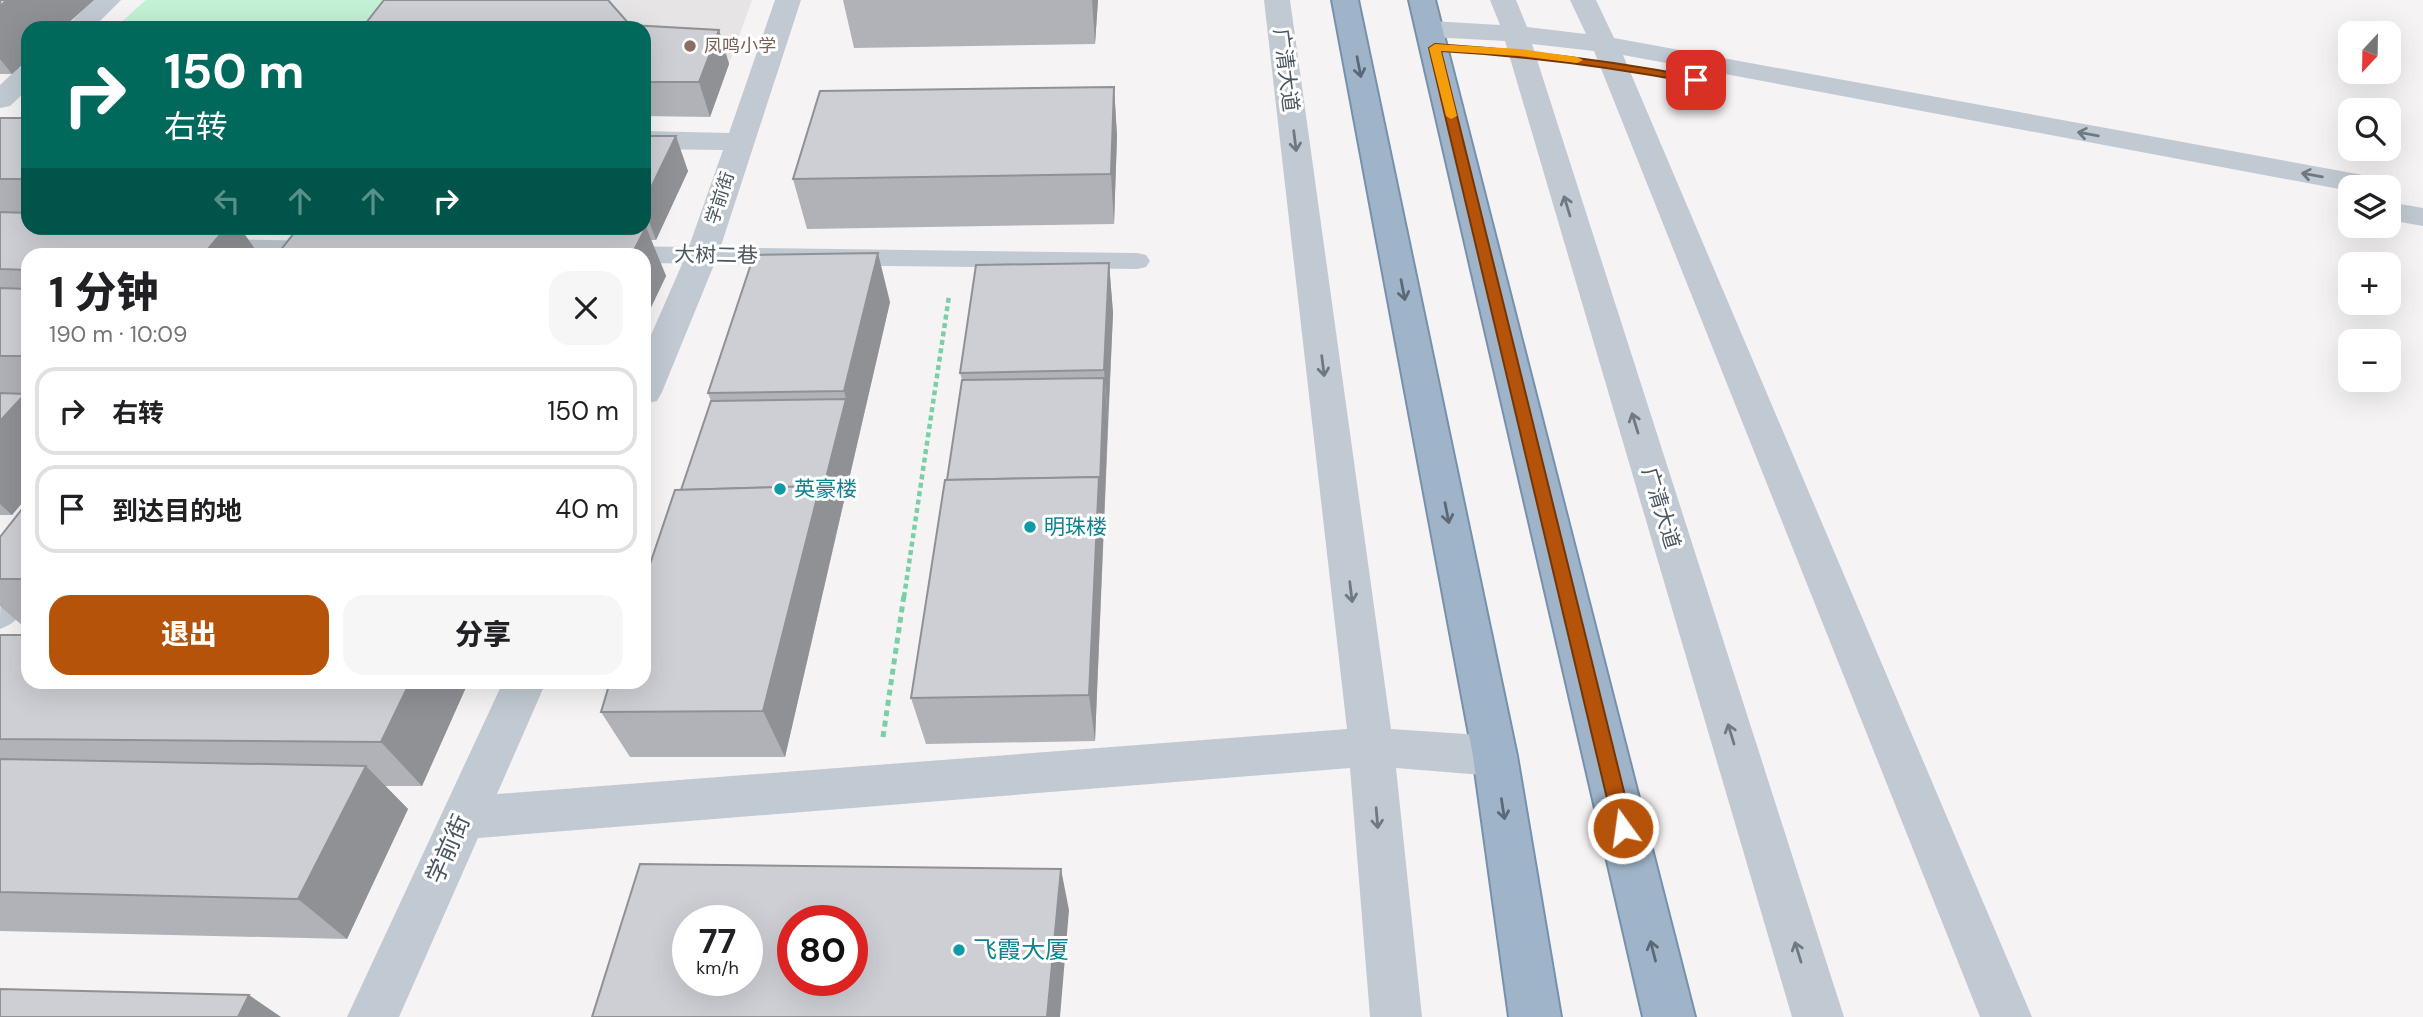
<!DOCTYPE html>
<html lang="zh">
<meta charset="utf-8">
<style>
:root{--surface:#fff;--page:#f6f6f6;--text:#202124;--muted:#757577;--line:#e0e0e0;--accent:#b45309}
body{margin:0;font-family:"DM Sans","Noto Sans SC",sans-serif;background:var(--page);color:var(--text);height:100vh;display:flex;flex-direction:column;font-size:26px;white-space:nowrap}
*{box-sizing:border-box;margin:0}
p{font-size:23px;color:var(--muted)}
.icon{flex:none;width:38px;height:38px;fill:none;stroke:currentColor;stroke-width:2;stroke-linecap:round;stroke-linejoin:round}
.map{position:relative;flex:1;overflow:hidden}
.details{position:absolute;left:21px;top:248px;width:630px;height:441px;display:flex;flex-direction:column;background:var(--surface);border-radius:21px;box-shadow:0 7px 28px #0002}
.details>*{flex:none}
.top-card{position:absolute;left:21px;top:21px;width:630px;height:214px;border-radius:21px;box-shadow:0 7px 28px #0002;background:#00695c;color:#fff;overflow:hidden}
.needle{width:46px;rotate:202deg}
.fabs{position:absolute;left:2338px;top:21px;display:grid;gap:14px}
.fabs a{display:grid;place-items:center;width:63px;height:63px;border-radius:14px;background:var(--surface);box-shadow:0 7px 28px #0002;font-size:35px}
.speed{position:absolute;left:672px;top:905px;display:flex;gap:14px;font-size:35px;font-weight:700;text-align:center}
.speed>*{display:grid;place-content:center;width:91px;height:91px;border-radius:50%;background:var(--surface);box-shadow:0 7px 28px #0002;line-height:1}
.speed small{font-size:18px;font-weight:400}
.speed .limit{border:10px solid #d22;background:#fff;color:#111}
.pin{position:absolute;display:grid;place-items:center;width:60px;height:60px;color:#fff;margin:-30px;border-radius:14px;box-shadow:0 4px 10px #0006}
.me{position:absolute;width:77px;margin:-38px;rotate:346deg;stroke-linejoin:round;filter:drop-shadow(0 0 5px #0008)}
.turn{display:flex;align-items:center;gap:24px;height:147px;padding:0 28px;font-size:32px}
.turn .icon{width:91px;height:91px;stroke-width:2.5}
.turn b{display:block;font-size:49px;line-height:60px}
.lanes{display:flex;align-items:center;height:66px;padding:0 28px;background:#0003;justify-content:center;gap:35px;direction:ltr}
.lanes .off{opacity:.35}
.round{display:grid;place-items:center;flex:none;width:74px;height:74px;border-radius:21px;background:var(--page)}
.overview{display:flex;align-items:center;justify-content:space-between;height:119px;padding:0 28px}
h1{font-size:42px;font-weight:800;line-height:52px}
.action{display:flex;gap:14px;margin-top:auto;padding:14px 28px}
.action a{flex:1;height:80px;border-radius:21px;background:var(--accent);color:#fff;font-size:28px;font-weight:800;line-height:80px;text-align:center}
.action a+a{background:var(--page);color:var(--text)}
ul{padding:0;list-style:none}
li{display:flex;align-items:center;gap:21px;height:88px;margin:0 14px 10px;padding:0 14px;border:4px solid var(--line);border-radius:21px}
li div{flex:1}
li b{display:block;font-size:26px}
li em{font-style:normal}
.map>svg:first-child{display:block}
.education{fill:#e6e4e5}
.green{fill:#c3f1d5}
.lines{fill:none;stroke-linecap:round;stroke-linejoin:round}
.trunk-casing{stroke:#7690ad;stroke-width:4}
.path-far1{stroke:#7ad0a6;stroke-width:4.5;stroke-dasharray:5 3.5;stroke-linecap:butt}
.path{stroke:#7ad0a6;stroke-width:5;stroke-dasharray:6 4.5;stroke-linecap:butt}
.service{fill:#c1cad2;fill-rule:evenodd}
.minor{fill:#c1cad2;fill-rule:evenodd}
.trunk{fill:#9fb4c9;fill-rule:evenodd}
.wall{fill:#b0b2b7}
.shaded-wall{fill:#909195}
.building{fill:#cdcfd5;stroke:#909195;stroke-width:2;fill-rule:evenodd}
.oneway{stroke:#5b6976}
.oneway2{stroke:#6e7983}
.route{fill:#b45309;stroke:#753606;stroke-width:2}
.slow{fill:#f59e0b}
.education-dot{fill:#8d6e63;stroke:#fff;stroke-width:2.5}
.culture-dot{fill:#0f9aa8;stroke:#fff;stroke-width:2.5}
.labels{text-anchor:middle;stroke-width:6;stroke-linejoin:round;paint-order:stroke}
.far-education-label{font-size:18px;fill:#785e54;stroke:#fff;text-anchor:start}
.far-street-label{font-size:18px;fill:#4a5661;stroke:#fff}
.street-label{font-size:21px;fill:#4a5661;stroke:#fff}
.culture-label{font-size:21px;fill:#0d838f;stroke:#fff;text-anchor:start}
.near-street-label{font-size:24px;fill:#4a5661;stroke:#fff}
.near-culture-label{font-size:24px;fill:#0d838f;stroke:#fff;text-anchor:start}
</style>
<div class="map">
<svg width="2423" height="1017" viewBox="0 0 2423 1017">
<rect width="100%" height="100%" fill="#f5f3f3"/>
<polygon class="education" points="146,0 752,0 710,117 644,28 115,28"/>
<polygon class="green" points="146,0 406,0 385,28 115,28"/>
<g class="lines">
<g class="trunk-casing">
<g id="trunk">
<polygon points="1332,0 1358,0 1517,756 1561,1017 1509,1017 1473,756"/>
<polygon points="1409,0 1435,0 1695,1017 1643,1017"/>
</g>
</g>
<polyline class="path-far1" points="904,597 949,296"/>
<polyline class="path" points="883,737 904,595"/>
<g class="service">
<polygon points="211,239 324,241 333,243 337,249 330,256 211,255 202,253 198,247 202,241"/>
<polygon points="614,246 1137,253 1146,255 1150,261 1146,267 1137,269 644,263 644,256 602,256 605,248"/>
<path d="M 28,565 C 28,593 31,618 0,629 C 0,602 0,575 28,565 Z"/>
</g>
<g class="minor">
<polygon points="93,0 121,0 93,28 65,28"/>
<polygon points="775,0 801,0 718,255 662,392 657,401 644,404 644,351 686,255 723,150 644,149 644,131 729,133"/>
<polygon points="1264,0 1290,0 1391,729 1495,736 1511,742 1517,756 1511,770 1495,776 1396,768 1422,1017 1370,1017 1350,768 478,838 399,1017 347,1017 503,682 546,682 497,794 1347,729"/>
<polygon points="1490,0 1516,0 1527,27 1586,34 1570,0 1596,0 1614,38 2379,178 2390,181 2394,187 2389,194 2389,187 2350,187 2350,191 1623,55 2032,1017 1980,1017 1594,51 1532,44 1844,1017 1792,1017 1505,41 1430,37 1421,35 1417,29 1421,23 1430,21 1500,25"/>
<polygon points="28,66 28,89 10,106 0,108 0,85 18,68"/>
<polygon points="2389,202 2423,208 2423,226 2389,220"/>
</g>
<use href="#trunk" class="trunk"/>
</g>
<g class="wall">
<polygon points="0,0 12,74 0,74"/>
<polygon points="843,0 1098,0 1095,44 854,48"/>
<polygon points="630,25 719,30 729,64 710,117 644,116 644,28"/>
<polygon points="1114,87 1117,136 1114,224 807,229 793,179"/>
<polygon points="0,118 28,118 28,228 284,228 280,232 243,232 260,256 28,256 28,496 12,515 0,515"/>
<polygon points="644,136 688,171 656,240 651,240 666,276 644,322 644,256 296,231 294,228 644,228"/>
<polygon points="1109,263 1113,313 1095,741 926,744 911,698 947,480 962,380 960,373"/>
<polygon points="890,302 785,757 630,757 601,712 681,490 711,401 708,393"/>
<polygon points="28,504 28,626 23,626 0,606 0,537"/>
<polygon points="0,635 467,685 422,786 385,786 408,809 347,939 0,931"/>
</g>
<g class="shaded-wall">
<polygon points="7,0 94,0 63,28 28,28 28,60 12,74 0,59 0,6"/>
<polygon points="1092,0 1098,0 1095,44"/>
<polygon points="719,30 729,64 710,117 699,82"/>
<polygon points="1114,87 1117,136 1114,224 1111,174"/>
<polygon points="676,136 688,171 656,240 644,208 644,202"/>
<polygon points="646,227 666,276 644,322 644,256 631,256"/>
<polygon points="226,228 240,228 260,256 202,256"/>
<polygon points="277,228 284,228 280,232"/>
<polygon points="878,253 890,302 836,535 822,494 846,399 844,391"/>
<polygon points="1109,263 1113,313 1108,420 1104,370"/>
<polygon points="1104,378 1108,420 1095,741 1089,695"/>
<polygon points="25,394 28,397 28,496 12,515 0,504 0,421"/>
<polygon points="820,486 836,535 785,757 763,711"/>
<polygon points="410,682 466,682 467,685 422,786 381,742"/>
<polygon points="366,766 408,809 347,939 298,899"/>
<polygon points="1061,869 1069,910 1060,1017 1047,1017"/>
<polygon points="249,995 281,1017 238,1017"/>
</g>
<g class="building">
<polygon points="0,0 7,0 0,6"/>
<polygon points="384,0 608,0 630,25 719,30 699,82 644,82 644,28 362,28"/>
<polygon points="1114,87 1111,174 793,179 820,91"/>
<rect x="0" y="118" width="28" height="61"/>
<polygon points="644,136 676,136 644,202"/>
<polygon points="0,212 28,213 28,228 226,228 202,256 28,256 28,270 0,269"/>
<polygon points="644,226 646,227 631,256 276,256 298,228 644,228"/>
<polygon points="878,253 844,391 708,393 754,255"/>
<polygon points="1109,263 1104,370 960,373 976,265"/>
<polygon points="0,288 28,289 28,356 0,356"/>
<polygon points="1104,378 1100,484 1099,477 947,480 962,380"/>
<polygon points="0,393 25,394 0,421"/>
<polygon points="846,399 822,494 820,486 681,490 711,401"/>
<polygon points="1099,477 1089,695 911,698 945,480"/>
<polygon points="820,486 763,711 601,712 610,682 644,682 644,582 675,490"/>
<polygon points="26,504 28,504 28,579 0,579 0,537"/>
<polygon points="0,635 28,635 28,682 410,682 381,742 0,739"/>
<polygon points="0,759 366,766 298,899 0,892"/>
<path d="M 640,864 L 1061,869 L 1047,1017 L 592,1017 ZM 688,920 L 747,920 L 747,980 L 688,980 ZM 793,920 L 852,920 L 852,980 L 793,980 Z"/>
<polygon points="0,989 249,995 238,1017 0,1017"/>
</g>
<defs><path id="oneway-shaft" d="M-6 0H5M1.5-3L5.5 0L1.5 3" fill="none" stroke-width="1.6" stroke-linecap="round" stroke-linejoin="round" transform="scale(1.75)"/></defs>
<g class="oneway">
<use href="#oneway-shaft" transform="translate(1359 67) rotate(79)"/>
<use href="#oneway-shaft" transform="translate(1403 290) rotate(79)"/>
<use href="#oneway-shaft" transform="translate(1447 513) rotate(79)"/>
<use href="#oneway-shaft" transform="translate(1503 809) rotate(81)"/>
<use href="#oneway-shaft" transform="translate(1653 951) rotate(-104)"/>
</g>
<g class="oneway2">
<use href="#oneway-shaft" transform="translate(2088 134) rotate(-170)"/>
<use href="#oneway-shaft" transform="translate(1295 141) rotate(83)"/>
<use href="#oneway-shaft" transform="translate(2312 175) rotate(-170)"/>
<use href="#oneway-shaft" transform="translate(1567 206) rotate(-107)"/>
<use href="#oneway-shaft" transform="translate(1323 366) rotate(83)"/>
<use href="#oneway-shaft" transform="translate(1635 423) rotate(-107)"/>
<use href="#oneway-shaft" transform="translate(1351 592) rotate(83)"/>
<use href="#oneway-shaft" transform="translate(1731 734) rotate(-107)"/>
<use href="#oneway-shaft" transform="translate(1377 818) rotate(85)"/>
<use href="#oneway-shaft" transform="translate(1798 952) rotate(-107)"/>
</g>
<path class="route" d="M 1435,44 C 1523,50 1609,60 1696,77 L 1702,80 L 1696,83 C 1611,67 1528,56 1441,51 L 1633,828 L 1630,835 L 1623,837 L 1616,835 L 1614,828 L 1429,48 Z"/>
<polygon class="slow" points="1435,44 1520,49 1577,57 1583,60 1577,63 1520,56 1441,51 1457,116 1451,119 1446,116 1429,48"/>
<circle class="education-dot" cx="690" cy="46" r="7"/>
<g class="culture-dot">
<circle cx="780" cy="489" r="7"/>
<circle cx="1030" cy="527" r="7"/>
<circle cx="959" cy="950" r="7"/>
</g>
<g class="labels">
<g class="far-education-label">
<text x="704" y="52">凤鸣小学</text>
</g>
<g class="far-street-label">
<text transform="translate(720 198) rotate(-72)" y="6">学前街</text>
</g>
<g class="street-label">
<text transform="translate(1286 70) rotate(83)" y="7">广清大道</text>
<text transform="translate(716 255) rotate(1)" y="7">大树二巷</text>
<text transform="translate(1661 508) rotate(73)" y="7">广清大道</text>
</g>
<g class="culture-label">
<text x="794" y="496">英豪楼</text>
<text x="1044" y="534">明珠楼</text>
</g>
<g class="near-street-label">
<text transform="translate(448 849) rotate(-66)" y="8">学前街</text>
</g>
<g class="near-culture-label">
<text x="973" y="958">飞霞大厦</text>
</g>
</g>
</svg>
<div class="fabs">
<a><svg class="needle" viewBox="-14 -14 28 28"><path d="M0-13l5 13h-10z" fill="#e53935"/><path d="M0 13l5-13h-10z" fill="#757577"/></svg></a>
<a><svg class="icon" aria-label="search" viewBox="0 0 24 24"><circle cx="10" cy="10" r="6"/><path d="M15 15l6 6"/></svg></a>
<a><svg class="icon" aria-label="layers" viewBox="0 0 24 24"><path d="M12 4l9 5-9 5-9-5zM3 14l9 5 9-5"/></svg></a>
<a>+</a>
<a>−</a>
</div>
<div class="speed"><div>77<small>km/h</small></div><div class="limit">80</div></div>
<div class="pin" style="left:1696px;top:80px;background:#d93025"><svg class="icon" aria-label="arrive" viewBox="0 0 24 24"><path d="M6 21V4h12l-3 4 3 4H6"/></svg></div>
<svg class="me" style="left:1623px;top:828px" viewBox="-20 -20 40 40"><circle r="17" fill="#b45309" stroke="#fff" stroke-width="3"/><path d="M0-11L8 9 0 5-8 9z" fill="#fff"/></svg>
<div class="top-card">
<div class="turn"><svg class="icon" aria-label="right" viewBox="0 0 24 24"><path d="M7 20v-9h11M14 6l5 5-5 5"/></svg><div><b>150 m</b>右转</div></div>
<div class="lanes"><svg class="icon off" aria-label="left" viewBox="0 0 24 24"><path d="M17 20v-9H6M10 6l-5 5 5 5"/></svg><svg class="icon off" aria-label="ahead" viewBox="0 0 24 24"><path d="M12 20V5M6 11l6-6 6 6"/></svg><svg class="icon off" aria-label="ahead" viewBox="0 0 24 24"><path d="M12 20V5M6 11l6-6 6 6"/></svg><svg class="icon" aria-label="right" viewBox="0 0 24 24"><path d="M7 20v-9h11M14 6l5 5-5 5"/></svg></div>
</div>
<section class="details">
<div class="overview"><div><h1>1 分钟</h1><p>190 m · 10:09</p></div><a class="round"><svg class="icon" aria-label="close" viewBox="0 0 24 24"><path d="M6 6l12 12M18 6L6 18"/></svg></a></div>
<ul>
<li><svg class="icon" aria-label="right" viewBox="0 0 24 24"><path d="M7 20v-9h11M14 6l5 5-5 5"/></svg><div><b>右转</b></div><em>150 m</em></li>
<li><svg class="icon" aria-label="arrive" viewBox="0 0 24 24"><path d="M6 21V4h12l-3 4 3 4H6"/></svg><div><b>到达目的地</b></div><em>40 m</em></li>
</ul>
<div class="action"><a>退出</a><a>分享</a></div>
</section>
</div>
